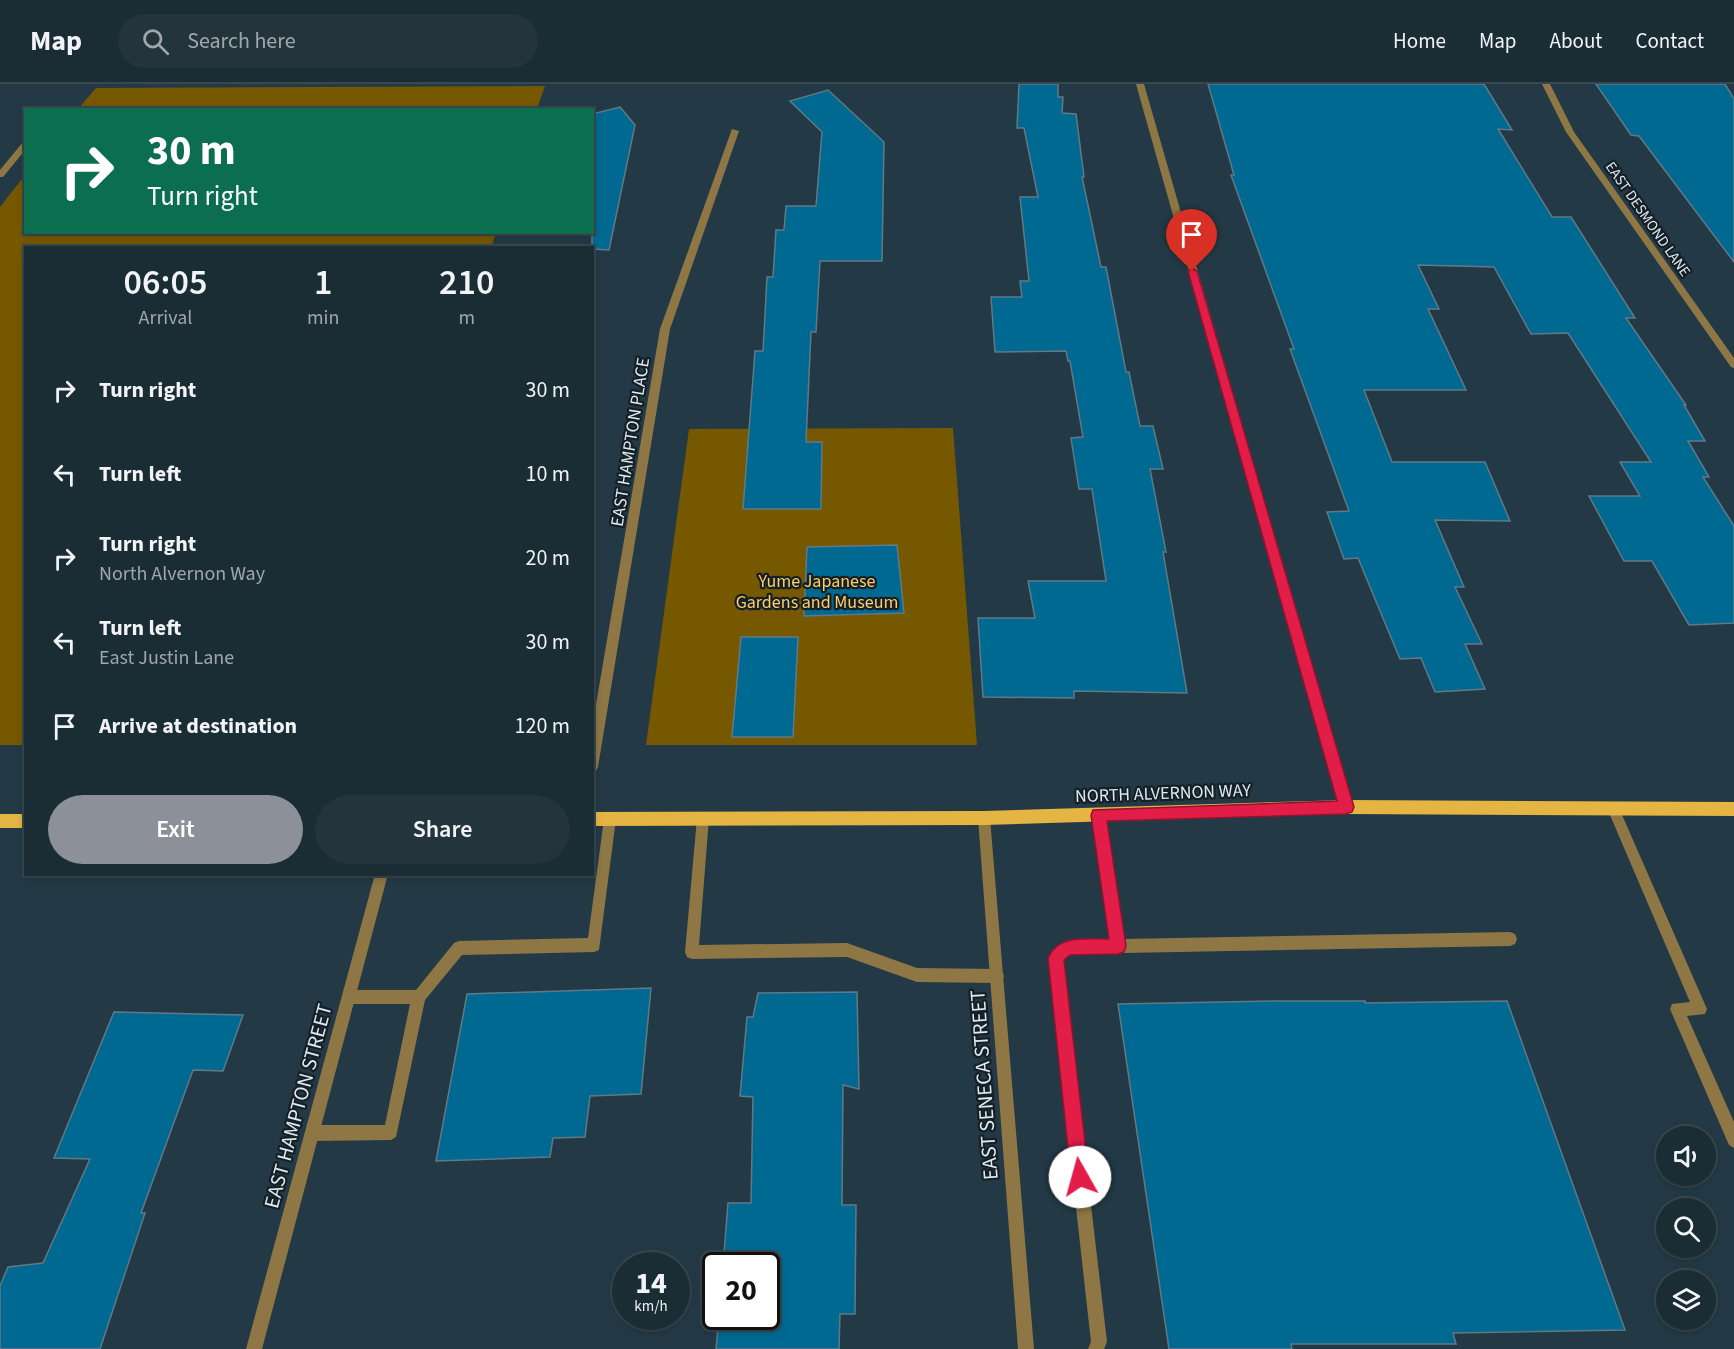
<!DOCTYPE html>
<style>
:root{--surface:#1a2c34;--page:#23343c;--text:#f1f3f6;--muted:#9fa7ac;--line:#38484f;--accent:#8c9099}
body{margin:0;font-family:"Source Sans 3",sans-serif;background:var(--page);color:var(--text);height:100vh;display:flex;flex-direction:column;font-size:22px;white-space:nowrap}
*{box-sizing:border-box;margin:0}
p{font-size:20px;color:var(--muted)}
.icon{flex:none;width:33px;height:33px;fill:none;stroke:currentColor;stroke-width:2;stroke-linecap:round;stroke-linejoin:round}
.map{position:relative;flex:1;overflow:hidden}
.sheet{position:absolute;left:24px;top:162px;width:570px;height:630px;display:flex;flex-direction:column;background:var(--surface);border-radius:0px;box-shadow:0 3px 9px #0003,0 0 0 2px var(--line)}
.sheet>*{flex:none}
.guide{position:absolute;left:24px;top:24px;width:570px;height:126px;border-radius:0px;box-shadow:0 3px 9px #0003,0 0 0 2px var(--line);background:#0b6e4f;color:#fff;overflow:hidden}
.tools{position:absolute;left:1656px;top:1042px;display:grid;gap:12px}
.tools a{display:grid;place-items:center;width:60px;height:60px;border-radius:50%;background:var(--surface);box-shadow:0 3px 9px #0003,0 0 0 2px var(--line);font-size:30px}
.speed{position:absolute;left:612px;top:1168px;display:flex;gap:12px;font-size:30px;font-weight:700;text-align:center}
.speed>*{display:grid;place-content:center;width:78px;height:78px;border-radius:50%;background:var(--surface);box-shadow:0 3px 9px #0003,0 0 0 2px var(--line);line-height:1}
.speed small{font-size:15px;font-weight:400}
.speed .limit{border:3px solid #111;border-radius:9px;background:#fff;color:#111}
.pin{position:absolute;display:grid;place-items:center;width:51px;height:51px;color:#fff;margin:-62px -26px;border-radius:50% 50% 50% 0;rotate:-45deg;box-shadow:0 0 6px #0007}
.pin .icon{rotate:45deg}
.me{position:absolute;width:66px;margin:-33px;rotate:353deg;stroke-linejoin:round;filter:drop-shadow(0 0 4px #0008)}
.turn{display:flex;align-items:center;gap:21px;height:126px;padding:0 24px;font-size:27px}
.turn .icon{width:78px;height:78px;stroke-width:2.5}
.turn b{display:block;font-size:42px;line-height:51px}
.eta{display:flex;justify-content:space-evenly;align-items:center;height:102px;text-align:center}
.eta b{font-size:36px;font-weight:600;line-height:42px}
.cta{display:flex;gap:12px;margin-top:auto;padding:12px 24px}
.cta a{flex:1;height:69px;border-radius:36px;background:var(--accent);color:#fff;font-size:24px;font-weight:600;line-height:69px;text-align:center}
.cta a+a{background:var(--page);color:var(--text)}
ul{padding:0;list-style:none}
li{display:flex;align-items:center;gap:18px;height:84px;padding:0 24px}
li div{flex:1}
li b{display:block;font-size:22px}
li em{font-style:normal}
header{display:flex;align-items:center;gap:36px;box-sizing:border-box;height:84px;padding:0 30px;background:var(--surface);border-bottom:2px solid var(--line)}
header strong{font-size:28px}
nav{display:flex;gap:33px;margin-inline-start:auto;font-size:21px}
.search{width:420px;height:54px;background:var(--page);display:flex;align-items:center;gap:15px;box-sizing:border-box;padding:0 21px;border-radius:33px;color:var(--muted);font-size:22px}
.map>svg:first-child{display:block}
.green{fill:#765800}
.building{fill:#006991;stroke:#607987;stroke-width:1.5}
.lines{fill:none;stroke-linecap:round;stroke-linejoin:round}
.service{fill:#8e7745;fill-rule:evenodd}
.minor{fill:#8e7745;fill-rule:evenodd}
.primary{fill:#e5b544;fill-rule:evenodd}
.route{fill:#e11d48;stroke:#92132f;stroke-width:1.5}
.labels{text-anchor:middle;stroke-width:4.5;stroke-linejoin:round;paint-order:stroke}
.far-street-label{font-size:15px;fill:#ddeaf2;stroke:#151f25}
.street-label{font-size:18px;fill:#ddeaf2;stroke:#151f25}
.park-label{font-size:18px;fill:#fecf68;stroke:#151f25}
.near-street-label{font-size:21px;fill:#ddeaf2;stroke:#151f25}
</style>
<header>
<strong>Map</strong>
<div class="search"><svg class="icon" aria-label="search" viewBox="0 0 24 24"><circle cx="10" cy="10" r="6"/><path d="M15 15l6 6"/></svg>Search here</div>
<nav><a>Home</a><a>Map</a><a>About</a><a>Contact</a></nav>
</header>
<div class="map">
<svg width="1734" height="1265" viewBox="0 0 1734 1265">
<rect width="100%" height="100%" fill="#233a46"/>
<g class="green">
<polygon points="545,2 537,25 78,25 96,4"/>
<polygon points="25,91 26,148 496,149 491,164 26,164 25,661 0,661 0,123"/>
<polygon points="953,344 977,661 646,661 689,345"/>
</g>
<g class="building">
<polygon points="1019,0 1058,0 1058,13 1063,13 1062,29 1076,30 1084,93 1082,93 1101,183 1106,183 1126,288 1129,288 1140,342 1153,342 1163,385 1150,385 1166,468 1163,468 1187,609 1074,607 1074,614 983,613 978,534 1035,534 1028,497 1106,497 1092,405 1079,405 1071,354 1083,353 1070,277 1068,277 1066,267 995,268 991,213 1022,213 1020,197 1029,197 1020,113 1038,113 1024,44 1017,44"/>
<polygon points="1208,0 1484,0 1512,46 1498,45 1552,133 1571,133 1635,234 1626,234 1686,321 1684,321 1705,357 1688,357 1709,393 1703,393 1734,442 1734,539 1689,541 1652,477 1624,477 1589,412 1640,412 1620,378 1651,378 1568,249 1531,250 1494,183 1418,181 1439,225 1428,225 1466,306 1364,306 1392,378 1485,378 1510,437 1435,436 1464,503 1455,503 1482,560 1465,560 1485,605 1435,608 1421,574 1400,575 1358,474 1344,475 1327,428 1349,427 1290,265 1294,265 1231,91 1234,91"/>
<polygon points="1596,0 1725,0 1734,15 1734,178 1639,52 1631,51"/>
<polygon points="828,6 884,58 882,177 820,177 816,248 811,248 806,358 822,358 821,425 743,425 755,267 763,267 767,193 773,193 776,146 784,146 786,122 816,122 822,48 790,17"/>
<polygon points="620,23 635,41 609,166 592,165 592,30"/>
<polygon points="897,461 904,529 804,532 807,463"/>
<polygon points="741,553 798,553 793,653 732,653"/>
<polygon points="651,904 641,1010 590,1012 585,1053 553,1054 550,1073 436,1077 467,910"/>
<polygon points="857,908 859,1005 843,1001 842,1121 856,1121 855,1230 840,1230 839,1265 716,1265 719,1233 766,1233 766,1182 723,1182 728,1119 751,1119 753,1013 740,1012 747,933 753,933 758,909"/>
<polygon points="1273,917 1365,917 1365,919 1507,917 1625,1246 1453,1249 1456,1260 1291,1260 1292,1265 1169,1265 1118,920"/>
<polygon points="114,928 243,931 223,987 193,986 141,1129 145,1129 100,1265 0,1265 0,1202 8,1183 43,1179 90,1075 54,1074"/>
</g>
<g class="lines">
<g class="service">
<polygon points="23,58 26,58 26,65 3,93 0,93 0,86"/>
<polygon points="1613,718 1617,720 1619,724 1707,925 1705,930 1687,932 1734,1038 1734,1064 1729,1061 1670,925 1672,920 1690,918 1607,724 1609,720"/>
<path d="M 1099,725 L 1104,727 L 1105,731 L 1124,855 L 1510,848 L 1515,850 L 1517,855 L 1515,860 L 1510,862 L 1070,870 L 1064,875 L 1063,881 L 1107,1258 L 1104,1265 L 1088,1265 L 1091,1258 L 1049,881 C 1050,867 1057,861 1069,856 L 1110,856 L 1093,731 L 1094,727 Z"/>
<polygon points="703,728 708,730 709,734 699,861 847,859 917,884 997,885 1002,887 1004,892 1002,897 997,899 917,898 847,873 692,875 687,873 685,868 697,734 698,730"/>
<polygon points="610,729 615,731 616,735 599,866 594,868 462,871 425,916 396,1053 391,1056 313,1057 308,1054 305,1049 308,1044 313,1041 385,1041 410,920 349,920 344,918 342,913 344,908 349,906 416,906 454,859 459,857 588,854 604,735 605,731"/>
</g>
<g class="minor">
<polygon points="1136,0 1144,0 1352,723 1350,727 1346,729 1342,727 1340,723"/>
<polygon points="1542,0 1550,0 1574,48 1734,274 1734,284 1731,283 1566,48"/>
<polygon points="732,45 739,47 670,245 598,683 596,687 592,688 592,644 660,245"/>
<polygon points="984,728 989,730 990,734 1034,1265 1018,1265 978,734 979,730"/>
<polygon points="375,790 388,790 262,1265 246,1265"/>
</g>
<g class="primary">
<polygon points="1346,716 1734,718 1734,732 1346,730 984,741 592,742 592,728 984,727"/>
<rect x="0" y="730" width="26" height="14"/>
</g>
</g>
<path class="route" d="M 1192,184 L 1197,187 L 1354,723 L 1352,728 L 1346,730 L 1107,737 L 1126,862 L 1124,868 L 1118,870 L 1070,871 L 1064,876 L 1089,1093 L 1086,1099 L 1080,1102 L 1074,1099 L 1071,1093 L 1048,874 C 1058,850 1087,855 1109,855 L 1091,731 L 1093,726 L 1337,717 L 1188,187 Z"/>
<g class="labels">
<g class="far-street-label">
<text transform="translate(1648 135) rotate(55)" y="5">EAST DESMOND LANE</text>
</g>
<g class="street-label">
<text transform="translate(630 358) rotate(-81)" y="6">EAST HAMPTON PLACE</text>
<text transform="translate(1163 709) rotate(-2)" y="6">NORTH ALVERNON WAY</text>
</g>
<g class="park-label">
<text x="817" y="503">Yume Japanese<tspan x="817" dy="21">Gardens and Museum</tspan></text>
</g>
<g class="near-street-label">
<text transform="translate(984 1001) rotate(-94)" y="7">EAST SENECA STREET</text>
<text transform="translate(298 1022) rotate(-75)" y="7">EAST HAMPTON STREET</text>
</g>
</g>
</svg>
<div class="tools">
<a><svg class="icon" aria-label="sound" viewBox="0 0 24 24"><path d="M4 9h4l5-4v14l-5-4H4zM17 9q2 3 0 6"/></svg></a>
<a><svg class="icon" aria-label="search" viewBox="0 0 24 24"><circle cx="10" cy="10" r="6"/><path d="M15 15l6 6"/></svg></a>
<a><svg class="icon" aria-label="layers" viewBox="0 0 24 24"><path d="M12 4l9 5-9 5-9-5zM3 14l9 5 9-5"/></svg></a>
</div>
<div class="speed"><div>14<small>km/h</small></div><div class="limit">20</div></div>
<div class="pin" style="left:1192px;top:187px;background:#d93025"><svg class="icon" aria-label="arrive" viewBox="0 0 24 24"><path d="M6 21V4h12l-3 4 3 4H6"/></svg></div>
<svg class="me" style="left:1080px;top:1093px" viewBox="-20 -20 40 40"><circle r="19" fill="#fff"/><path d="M0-13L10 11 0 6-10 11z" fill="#e11d48"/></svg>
<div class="guide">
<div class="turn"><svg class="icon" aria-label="right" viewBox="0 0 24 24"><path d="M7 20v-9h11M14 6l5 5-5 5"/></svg><div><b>30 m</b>Turn right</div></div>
</div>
<section class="sheet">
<div class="eta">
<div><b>06:05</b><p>Arrival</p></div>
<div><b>1</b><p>min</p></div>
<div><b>210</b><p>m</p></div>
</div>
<ul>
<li><svg class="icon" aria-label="right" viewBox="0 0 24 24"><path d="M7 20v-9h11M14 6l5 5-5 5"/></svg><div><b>Turn right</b></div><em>30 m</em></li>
<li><svg class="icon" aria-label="left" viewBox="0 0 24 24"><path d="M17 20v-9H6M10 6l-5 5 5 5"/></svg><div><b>Turn left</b></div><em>10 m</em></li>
<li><svg class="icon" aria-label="right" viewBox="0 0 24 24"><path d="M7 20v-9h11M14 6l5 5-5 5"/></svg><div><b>Turn right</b><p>North Alvernon Way</p></div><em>20 m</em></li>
<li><svg class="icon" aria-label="left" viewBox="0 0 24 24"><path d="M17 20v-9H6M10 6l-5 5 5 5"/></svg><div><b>Turn left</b><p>East Justin Lane</p></div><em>30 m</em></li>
<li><svg class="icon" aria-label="arrive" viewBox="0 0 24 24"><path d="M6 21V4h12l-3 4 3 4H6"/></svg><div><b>Arrive at destination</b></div><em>120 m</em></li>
</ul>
<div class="cta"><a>Exit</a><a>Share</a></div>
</section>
</div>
